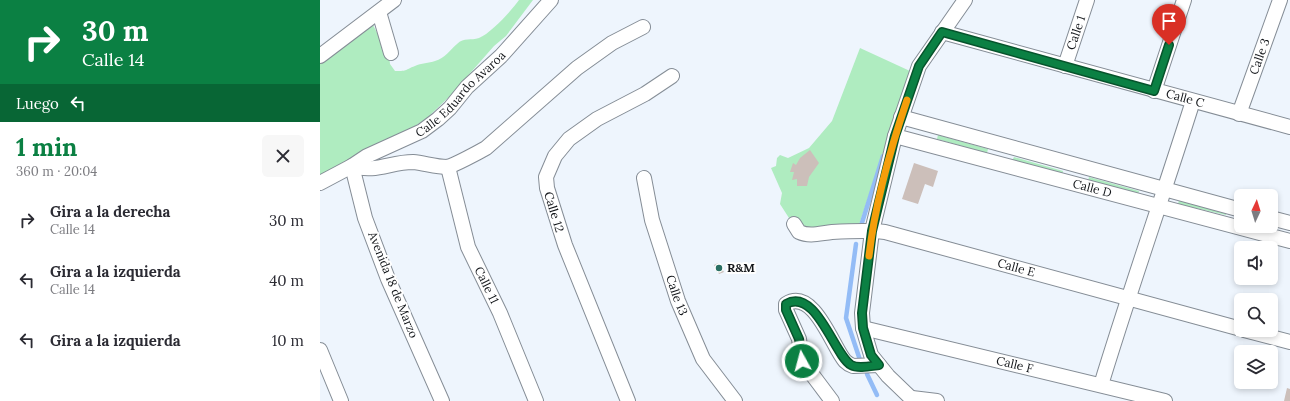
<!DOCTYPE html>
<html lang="es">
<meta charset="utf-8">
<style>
:root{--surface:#fff;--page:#f7f7f7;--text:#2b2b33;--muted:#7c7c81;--accent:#0b8043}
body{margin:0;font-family:Lora,serif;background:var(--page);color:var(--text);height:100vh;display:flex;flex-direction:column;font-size:15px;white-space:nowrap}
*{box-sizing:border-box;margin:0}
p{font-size:13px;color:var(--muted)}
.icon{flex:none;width:22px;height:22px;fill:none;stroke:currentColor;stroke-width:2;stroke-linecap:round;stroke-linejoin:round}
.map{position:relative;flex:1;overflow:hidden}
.sheet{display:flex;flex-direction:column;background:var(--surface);width:320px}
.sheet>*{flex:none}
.banner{background:#0b8043;color:#fff;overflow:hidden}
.needle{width:26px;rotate:4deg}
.controls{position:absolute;left:914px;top:189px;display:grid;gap:8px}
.controls a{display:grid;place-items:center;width:44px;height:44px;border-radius:6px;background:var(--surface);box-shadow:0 2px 6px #0003;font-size:20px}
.pin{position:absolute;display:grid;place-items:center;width:34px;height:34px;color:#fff;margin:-41px -17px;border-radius:50% 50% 50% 0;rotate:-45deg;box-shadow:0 0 4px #0007}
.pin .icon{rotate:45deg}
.me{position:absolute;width:44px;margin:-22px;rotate:353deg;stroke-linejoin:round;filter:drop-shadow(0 0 3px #0008)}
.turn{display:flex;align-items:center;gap:14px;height:84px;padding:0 16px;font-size:18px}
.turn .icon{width:52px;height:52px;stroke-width:2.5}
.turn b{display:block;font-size:28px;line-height:34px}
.then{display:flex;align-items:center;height:38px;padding:0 16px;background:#0003;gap:8px;font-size:15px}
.round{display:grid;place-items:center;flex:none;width:42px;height:42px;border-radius:6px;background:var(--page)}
.summary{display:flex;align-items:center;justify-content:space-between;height:68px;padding:0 16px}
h1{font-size:24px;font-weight:800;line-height:30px;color:var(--accent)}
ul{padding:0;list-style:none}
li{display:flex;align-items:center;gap:12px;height:60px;padding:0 16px}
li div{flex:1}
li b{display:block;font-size:15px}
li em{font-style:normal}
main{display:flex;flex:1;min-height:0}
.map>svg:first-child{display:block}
.green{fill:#afecc0}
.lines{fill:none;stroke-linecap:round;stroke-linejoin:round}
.stream{stroke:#93bcf6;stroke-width:4.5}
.building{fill:#ccbfba}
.minor-casing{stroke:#858d96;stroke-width:16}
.minor{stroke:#fff;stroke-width:14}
.route-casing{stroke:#07532c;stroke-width:10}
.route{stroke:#0b8043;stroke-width:7}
.slow{stroke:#f59e0b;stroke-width:7}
.poi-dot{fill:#296f63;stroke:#fff;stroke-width:1.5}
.labels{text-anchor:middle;stroke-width:4;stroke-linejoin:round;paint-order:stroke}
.street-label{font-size:12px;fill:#13161a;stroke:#fff}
.poi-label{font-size:12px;font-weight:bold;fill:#13161a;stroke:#fff;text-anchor:start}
</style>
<main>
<section class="sheet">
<div class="banner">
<div class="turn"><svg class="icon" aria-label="right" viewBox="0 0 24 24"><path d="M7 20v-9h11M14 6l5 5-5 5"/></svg><div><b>30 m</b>Calle 14</div></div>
<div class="then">Luego<svg class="icon" aria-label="left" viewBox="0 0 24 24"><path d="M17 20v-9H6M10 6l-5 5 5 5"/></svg></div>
</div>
<div class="summary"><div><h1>1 min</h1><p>360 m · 20:04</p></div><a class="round"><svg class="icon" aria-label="close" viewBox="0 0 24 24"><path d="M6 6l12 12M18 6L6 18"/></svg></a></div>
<ul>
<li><svg class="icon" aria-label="right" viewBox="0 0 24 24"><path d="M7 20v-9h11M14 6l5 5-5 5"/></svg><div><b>Gira a la derecha</b><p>Calle 14</p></div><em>30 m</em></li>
<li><svg class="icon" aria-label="left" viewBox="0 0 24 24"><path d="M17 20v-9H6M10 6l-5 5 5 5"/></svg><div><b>Gira a la izquierda</b><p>Calle 14</p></div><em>40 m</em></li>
<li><svg class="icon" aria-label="left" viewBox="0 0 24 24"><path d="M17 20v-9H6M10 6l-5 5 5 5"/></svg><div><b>Gira a la izquierda</b></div><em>10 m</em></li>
</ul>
</section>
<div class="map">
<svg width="970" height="401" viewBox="0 0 970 401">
<rect width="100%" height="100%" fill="#eef5fd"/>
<g class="green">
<path d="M 199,0 L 213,0 L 186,36 L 174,46 L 131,95 L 107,118 L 92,128 L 0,181 L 0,61 L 53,25 L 69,56 L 70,64 L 75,71 C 89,71 84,70 95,66 C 101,63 109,63 115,61 C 125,58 130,50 137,44 C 144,37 151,41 159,38 C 171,33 192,10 199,0 Z"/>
<polygon points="540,48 590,71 539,225 485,234 475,216 469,218 460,204 462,193 451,168 456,166 457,158 460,155 468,158 489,148 512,121"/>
<polygon points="618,135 668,149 667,153 617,139"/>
<polygon points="694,157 743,171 742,176 692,161"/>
<polygon points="769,177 819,191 818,195 768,181"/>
<polygon points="859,200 907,211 906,215 858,204"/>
</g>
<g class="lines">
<g class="stream">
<polyline points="540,229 563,156"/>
<polyline points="536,244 526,318 540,360"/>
<polyline points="547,374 557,395"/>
</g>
</g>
<g class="building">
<polygon points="490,150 499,163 489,177 487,186 477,186 477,179 472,180 474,172 470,172 473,163 476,165 480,158"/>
<polygon points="594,163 618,171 613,187 605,184 598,204 582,199"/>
<polygon points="398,263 404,272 399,274 394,265"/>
<polygon points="967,388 970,389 970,401 964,401"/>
</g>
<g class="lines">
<g class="minor-casing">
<g id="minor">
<polyline points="59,12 71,53"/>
<path id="s1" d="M 622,32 L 970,127"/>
<polyline points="0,56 74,0"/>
<path id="s2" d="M 745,66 L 767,0"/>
<polyline points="834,91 864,0"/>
<path id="s3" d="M 919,114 L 960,0"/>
<polyline points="581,117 921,210"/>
<path id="s4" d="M 575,136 L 970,241"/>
<path id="s5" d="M 128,167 L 148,247 L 180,313 L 216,401"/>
<path id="s6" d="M 324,178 L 332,220 L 358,301 L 383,359 L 415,401"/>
<path d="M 0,183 L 32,166 C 56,173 70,162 93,162 C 104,163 116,167 127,167 C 133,166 159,152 166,148 L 257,68 L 292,43 L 323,27"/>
<polyline points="951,218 970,223"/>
<path id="s7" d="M 474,224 L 479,232 C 490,237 501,233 512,232 C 530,231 548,230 565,232 L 921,329"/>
<path id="s8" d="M 543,328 L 845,401"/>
<polyline points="924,330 970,342"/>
<polyline points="0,350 21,401"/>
<path d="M 781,385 C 810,290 843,196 873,101"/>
<polyline points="592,398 617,401"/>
<path id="s9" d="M 122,401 L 68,279 L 45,218 L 32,166 L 47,156 L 102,131 L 118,119 L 130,108 L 147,87 L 181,56 L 231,0"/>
<polyline points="308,401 245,245 227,188 226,177 235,156 249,139 277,119 325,94 352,76"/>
<path d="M 512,401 L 482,361 L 479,339 L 466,310 L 466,304 C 494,287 513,348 525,361 C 527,363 530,365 533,366 L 559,365"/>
<polyline points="594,401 568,376 551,355 543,328 542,313 552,231 575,136 599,66 645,0"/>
</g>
</g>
<use href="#minor" class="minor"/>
</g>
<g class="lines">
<g class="route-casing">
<path id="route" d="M 482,361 L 479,339 L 466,310 L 466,304 C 496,287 514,355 531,365 C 538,369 551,366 559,365 L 551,355 L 543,328 L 542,313 L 552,231 L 575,136 L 599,66 L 622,32 L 834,91 L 849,45"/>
</g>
<use href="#route" class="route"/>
<path class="slow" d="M 549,256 C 555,203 570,150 587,100"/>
</g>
<circle class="poi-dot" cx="399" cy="268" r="4"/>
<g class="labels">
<g class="street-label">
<text dy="4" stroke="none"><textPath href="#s2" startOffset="35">Calle 1</textPath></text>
<text dy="4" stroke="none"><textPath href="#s3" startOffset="61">Calle 3</textPath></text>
<text dy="4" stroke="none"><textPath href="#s9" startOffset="384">Calle Eduardo Avaroa</textPath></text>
<text dy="4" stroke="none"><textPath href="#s1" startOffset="252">Calle C</textPath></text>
<text dy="4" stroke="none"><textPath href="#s4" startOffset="204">Calle D</textPath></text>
<text transform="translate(234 212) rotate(73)" y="4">Calle 12</text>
<text dy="4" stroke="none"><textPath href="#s7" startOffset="232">Calle E</textPath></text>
<text transform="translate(73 285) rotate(68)" y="4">Avenida 18 de Marzo</text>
<text dy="4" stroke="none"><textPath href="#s5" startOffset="125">Calle 11</textPath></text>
<text dy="4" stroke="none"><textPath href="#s6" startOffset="122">Calle 13</textPath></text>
<text dy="4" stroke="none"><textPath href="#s8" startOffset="156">Calle F</textPath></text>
</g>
<g class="poi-label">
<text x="407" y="272">R&amp;M</text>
</g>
</g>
</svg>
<div class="controls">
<a><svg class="needle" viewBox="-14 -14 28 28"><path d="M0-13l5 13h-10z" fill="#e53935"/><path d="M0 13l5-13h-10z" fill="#7c7c81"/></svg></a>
<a><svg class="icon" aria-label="sound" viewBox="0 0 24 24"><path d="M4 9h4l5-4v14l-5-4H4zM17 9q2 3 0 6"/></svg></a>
<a><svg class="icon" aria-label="search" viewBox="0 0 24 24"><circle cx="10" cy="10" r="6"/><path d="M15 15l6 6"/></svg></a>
<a><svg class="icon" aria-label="layers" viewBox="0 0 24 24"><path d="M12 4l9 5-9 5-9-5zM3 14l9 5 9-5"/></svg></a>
</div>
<div class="pin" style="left:849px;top:45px;background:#d93025"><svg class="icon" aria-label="arrive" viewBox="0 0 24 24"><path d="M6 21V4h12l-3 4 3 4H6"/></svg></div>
<svg class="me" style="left:482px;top:361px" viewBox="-20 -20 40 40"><circle r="17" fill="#0b8043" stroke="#fff" stroke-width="3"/><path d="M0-11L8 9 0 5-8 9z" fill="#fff"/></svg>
</div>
</main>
